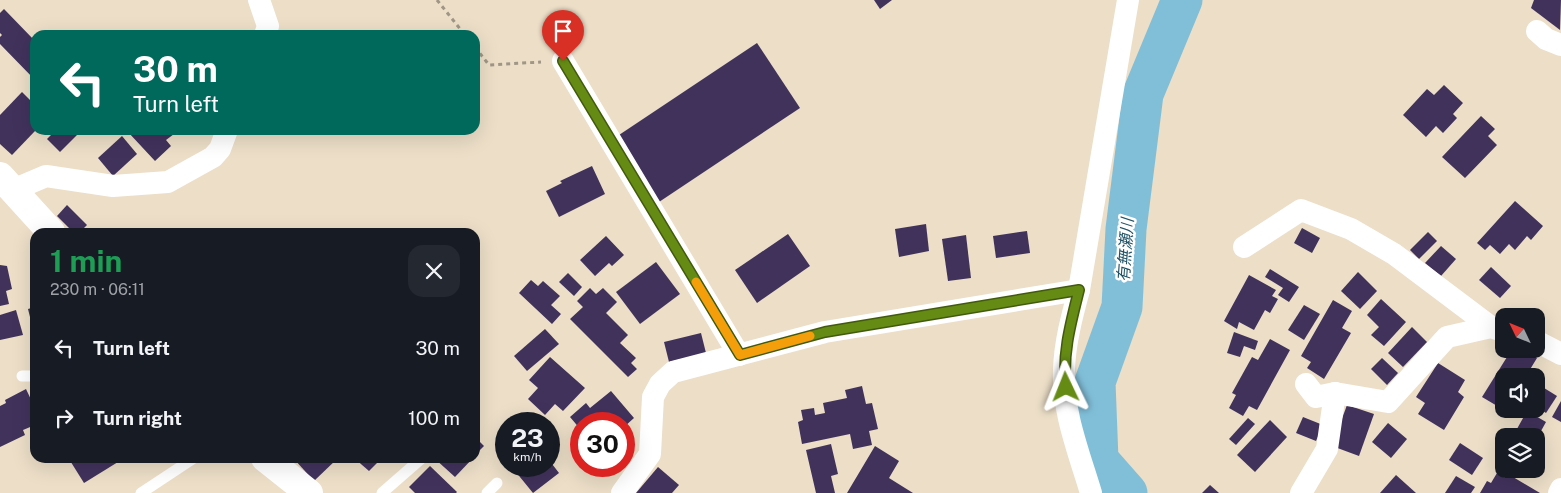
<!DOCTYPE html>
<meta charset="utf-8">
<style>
:root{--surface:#171b24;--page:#242831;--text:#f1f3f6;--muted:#9ea1a6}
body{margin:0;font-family:"Public Sans","Noto Sans JP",sans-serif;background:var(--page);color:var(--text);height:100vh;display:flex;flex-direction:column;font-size:19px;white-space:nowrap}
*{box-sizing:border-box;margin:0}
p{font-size:16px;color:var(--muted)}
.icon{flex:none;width:28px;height:28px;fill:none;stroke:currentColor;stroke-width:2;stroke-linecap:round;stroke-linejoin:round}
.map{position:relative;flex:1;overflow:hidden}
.panel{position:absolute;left:30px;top:228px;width:450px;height:235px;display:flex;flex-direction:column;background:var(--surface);border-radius:15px;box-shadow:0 5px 20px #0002}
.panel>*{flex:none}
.guide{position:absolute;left:30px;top:30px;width:450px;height:105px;border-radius:15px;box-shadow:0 5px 20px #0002;background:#00695c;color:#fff;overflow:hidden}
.needle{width:32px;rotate:313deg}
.buttons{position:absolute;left:1495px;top:308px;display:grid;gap:10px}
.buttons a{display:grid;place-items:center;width:50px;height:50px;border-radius:10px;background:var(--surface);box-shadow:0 5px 20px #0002;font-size:25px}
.speed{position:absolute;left:495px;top:412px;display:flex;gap:10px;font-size:25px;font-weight:700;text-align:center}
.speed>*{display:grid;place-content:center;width:65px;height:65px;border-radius:50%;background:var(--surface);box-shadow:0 5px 20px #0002;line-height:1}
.speed small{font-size:12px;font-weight:400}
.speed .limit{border:8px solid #d22;background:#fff;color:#111}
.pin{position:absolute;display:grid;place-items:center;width:42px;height:42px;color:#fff;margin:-51px -21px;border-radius:50% 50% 50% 0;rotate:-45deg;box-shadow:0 0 5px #0007}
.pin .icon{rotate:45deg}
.me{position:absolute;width:55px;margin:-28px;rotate:358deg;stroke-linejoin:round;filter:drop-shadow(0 0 4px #0008)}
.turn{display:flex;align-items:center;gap:18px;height:105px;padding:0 20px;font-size:22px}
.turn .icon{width:65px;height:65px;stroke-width:2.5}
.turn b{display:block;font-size:35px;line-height:42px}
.round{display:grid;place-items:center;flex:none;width:52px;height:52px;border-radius:15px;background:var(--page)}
.headline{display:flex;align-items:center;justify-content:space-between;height:85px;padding:0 20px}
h1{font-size:30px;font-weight:700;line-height:38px;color:#1e9e55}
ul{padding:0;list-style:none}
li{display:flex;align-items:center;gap:15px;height:70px;padding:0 20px}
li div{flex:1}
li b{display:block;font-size:19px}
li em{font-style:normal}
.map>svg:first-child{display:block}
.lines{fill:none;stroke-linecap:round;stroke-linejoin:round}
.river{stroke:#81bfd9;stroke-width:41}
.building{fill:#41325c}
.path{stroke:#a09685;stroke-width:3;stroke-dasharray:4 4;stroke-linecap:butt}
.service{stroke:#fff;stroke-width:11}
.minor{stroke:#fff;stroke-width:22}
.primary{stroke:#fff;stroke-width:28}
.route-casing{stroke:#425a0d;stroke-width:12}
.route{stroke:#658b14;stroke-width:9}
.slow{stroke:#f59e0b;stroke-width:9}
.labels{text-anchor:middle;stroke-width:5;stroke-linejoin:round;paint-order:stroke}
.water-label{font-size:16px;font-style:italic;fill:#205265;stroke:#fff}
</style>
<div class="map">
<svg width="1561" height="493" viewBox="0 0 1561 493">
<rect width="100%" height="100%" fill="#ecdec7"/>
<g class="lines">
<polyline class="river" points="1127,493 1098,460 1095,382 1122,307 1126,229 1143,94 1182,0"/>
</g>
<g class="building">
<polygon points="874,0 892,0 880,9"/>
<polygon points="1534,0 1561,0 1560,30 1531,8"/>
<polygon points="4,9 35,41 35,80 0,44 0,37 2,35 0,33 0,13"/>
<polygon points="757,43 800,108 659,202 616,137"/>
<polygon points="1444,85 1463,103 1453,114 1457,118 1443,133 1436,126 1426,137 1403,115 1427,89 1434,95"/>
<polygon points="22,92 35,105 35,131 12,155 0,144 0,115"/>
<polygon points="1481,116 1495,129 1488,136 1497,145 1465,178 1442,157"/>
<polygon points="56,130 82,130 60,152 47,139"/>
<polygon points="130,130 170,130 174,134 166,140 171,146 155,161 128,132"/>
<polygon points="122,136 137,154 113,176 98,158"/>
<polygon points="592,166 605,194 559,217 546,191 562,183 560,181"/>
<polygon points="1515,201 1543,226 1531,240 1527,236 1515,250 1509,244 1500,254 1490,245 1485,250 1477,243"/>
<polygon points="67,205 87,225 80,232 73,232 57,216"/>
<polygon points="926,224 929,251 899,257 895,229"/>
<polygon points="1302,228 1320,238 1312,253 1294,243"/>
<polygon points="1027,231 1030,253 996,258 993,236"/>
<polygon points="1428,232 1437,241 1419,259 1410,250"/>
<polygon points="788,234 810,266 757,303 735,270"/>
<polygon points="966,235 971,278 948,281 942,239"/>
<polygon points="606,236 624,255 612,266 609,263 595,276 580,260"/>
<polygon points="1441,246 1456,259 1441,276 1425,263"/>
<polygon points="656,262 680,294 640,324 616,292"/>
<polygon points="0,265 7,266 12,289 6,291 9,304 0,306"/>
<polygon points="1491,267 1511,286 1500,298 1479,280"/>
<polygon points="1270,269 1299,287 1289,302 1278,295 1283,288 1265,277"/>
<polygon points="1358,272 1377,291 1360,309 1341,291"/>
<polygon points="568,273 582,287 574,296 559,282"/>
<polygon points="1249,275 1276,290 1272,296 1278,299 1270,313 1265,310 1254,330 1239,322 1237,329 1224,321"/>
<polygon points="531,280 538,286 543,281 560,296 551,305 561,314 552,324 519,293"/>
<polygon points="590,288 596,294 603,288 617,302 606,313 628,335 620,343 636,358 631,363 637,369 628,377 570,319 583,307 577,301"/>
<polygon points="1381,299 1406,322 1384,346 1371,335 1379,327 1367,315"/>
<polygon points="1333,300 1352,311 1342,328 1351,333 1324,379 1307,368 1311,362 1301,356"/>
<polygon points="1304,305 1320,314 1304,340 1288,330"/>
<polygon points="35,307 35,333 34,333 28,309"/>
<polygon points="16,310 23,335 0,340 0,315"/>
<polygon points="1412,327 1427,342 1403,367 1388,353"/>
<polygon points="545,329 559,344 527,371 514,356"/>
<polygon points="1234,332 1258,341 1255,350 1244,346 1240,357 1227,353"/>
<polygon points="701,333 706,353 669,362 664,342"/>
<polygon points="1270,339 1290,350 1257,410 1249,406 1243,416 1229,408 1236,395 1232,393 1252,357 1258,360"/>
<polygon points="1512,349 1522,349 1537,358 1526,376 1504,376 1504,410 1482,397"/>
<polygon points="550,357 585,388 563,411 555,404 545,415 528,399 538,388 529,380"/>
<polygon points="1382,358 1398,373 1387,385 1371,369"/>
<polygon points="1438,363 1465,380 1458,392 1464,397 1444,430 1418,414 1425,403 1416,397"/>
<polygon points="1536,383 1557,396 1546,413 1536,406"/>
<polygon points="862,386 866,404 872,403 878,429 869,431 872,445 853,449 850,434 802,444 798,422 803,420 801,410 814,408 815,415 825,413 823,403 847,398 845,390"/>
<polygon points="26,389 35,408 35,425 23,430 25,435 0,447 0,406 6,403 5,400"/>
<polygon points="611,391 634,418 624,427 624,424 581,424 581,430 570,417 586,403 590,408"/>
<polygon points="1561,401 1561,422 1552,417"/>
<polygon points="1347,405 1374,414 1359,456 1332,446"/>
<polygon points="1527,411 1546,422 1536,440 1536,436 1513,436"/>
<polygon points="1303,417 1323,425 1316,441 1296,433"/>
<polygon points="1248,418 1255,424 1236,445 1229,439"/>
<polygon points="1270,420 1287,437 1255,472 1237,455"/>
<polygon points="1388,423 1407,439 1391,458 1372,442"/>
<polygon points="475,437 484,446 475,455"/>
<polygon points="1460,443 1483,458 1472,475 1449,460"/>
<polygon points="831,444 838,474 831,476 835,493 816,493 806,450"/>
<polygon points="875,446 899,461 889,478 913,493 847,493"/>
<polygon points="71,458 116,458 118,462 84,483 69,459"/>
<polygon points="296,458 338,458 314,481 294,459"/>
<polygon points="354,458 382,458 369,471"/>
<polygon points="434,458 473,458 455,477"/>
<polygon points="549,460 559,473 533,493 511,466 549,466"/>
<polygon points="430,466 457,492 456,493 415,493 409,487"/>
<polygon points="658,467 679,485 672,493 636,493"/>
<polygon points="1497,473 1505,478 1508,474 1540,493 1480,493 1487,481 1491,483"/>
<polygon points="1396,475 1416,493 1380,493"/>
<polygon points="1456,476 1475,487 1471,493 1445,493"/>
<polygon points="1210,485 1219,493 1202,493"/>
</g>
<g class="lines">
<g class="path">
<polyline points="437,0 465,35"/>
<polyline points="475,47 489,65 541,62"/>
</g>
<g class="service">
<polyline points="22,376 35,376"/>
<polyline points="141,493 194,458"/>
<polyline points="382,493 422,458"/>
<polyline points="487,493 497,483"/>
</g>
<g class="minor">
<polyline points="259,0 268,26 265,35"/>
<polyline points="1537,31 1546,39 1561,45"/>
<polyline points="563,61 739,355"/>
<polyline points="13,190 46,176 113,186 168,182 213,157 220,149 227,130"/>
<polyline points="1244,247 1301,210 1351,229 1394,254 1491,327"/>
<polyline points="1536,341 1561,354"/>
<polyline points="1306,384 1316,397 1335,393 1388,402 1447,337 1491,327 1500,330"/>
<polyline points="622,493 650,454 653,397 660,384 673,372 825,332 1079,290"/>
<path d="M 1091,493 C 1079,453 1062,411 1064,369 C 1065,342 1072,316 1079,290 L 1128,0"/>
<polyline points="1301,493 1327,449 1335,393"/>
<polyline points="1559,493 1561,489"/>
</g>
<g class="primary">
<polyline points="0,176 51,232"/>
<polyline points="265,458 309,493"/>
</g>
</g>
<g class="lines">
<g class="route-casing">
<path id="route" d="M 563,61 L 740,355 L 825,332 L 1079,290 C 1071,322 1062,354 1066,387"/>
</g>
<use href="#route" class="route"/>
<polyline class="slow" points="696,282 740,355 810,336"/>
</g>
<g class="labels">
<g class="water-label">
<text transform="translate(1125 250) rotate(-86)" y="6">有無瀬川</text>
</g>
</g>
</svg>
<div class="buttons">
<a><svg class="needle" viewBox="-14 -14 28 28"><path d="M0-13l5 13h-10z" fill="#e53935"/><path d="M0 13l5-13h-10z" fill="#9ea1a6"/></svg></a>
<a><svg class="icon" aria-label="sound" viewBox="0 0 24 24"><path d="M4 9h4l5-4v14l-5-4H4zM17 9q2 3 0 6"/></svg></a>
<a><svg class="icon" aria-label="layers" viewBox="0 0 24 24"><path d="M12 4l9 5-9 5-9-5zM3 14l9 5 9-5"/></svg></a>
</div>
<div class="speed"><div>23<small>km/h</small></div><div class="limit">30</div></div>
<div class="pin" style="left:563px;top:61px;background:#d93025"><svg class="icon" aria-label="arrive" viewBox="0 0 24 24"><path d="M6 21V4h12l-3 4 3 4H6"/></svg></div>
<svg class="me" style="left:1066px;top:387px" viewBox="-20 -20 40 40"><path d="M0-17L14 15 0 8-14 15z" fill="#658b14" stroke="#fff" stroke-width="4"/></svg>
<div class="guide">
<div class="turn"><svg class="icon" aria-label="left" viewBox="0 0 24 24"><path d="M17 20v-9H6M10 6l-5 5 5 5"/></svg><div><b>30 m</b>Turn left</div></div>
</div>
<section class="panel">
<div class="headline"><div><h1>1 min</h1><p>230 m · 06:11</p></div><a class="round"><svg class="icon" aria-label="close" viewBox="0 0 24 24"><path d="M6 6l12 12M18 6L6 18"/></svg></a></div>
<ul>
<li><svg class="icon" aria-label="left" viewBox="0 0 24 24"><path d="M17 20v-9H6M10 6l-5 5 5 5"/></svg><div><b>Turn left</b></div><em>30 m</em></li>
<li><svg class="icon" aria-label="right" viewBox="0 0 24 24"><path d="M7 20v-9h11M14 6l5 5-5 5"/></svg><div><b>Turn right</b></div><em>100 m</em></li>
</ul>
</section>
</div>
